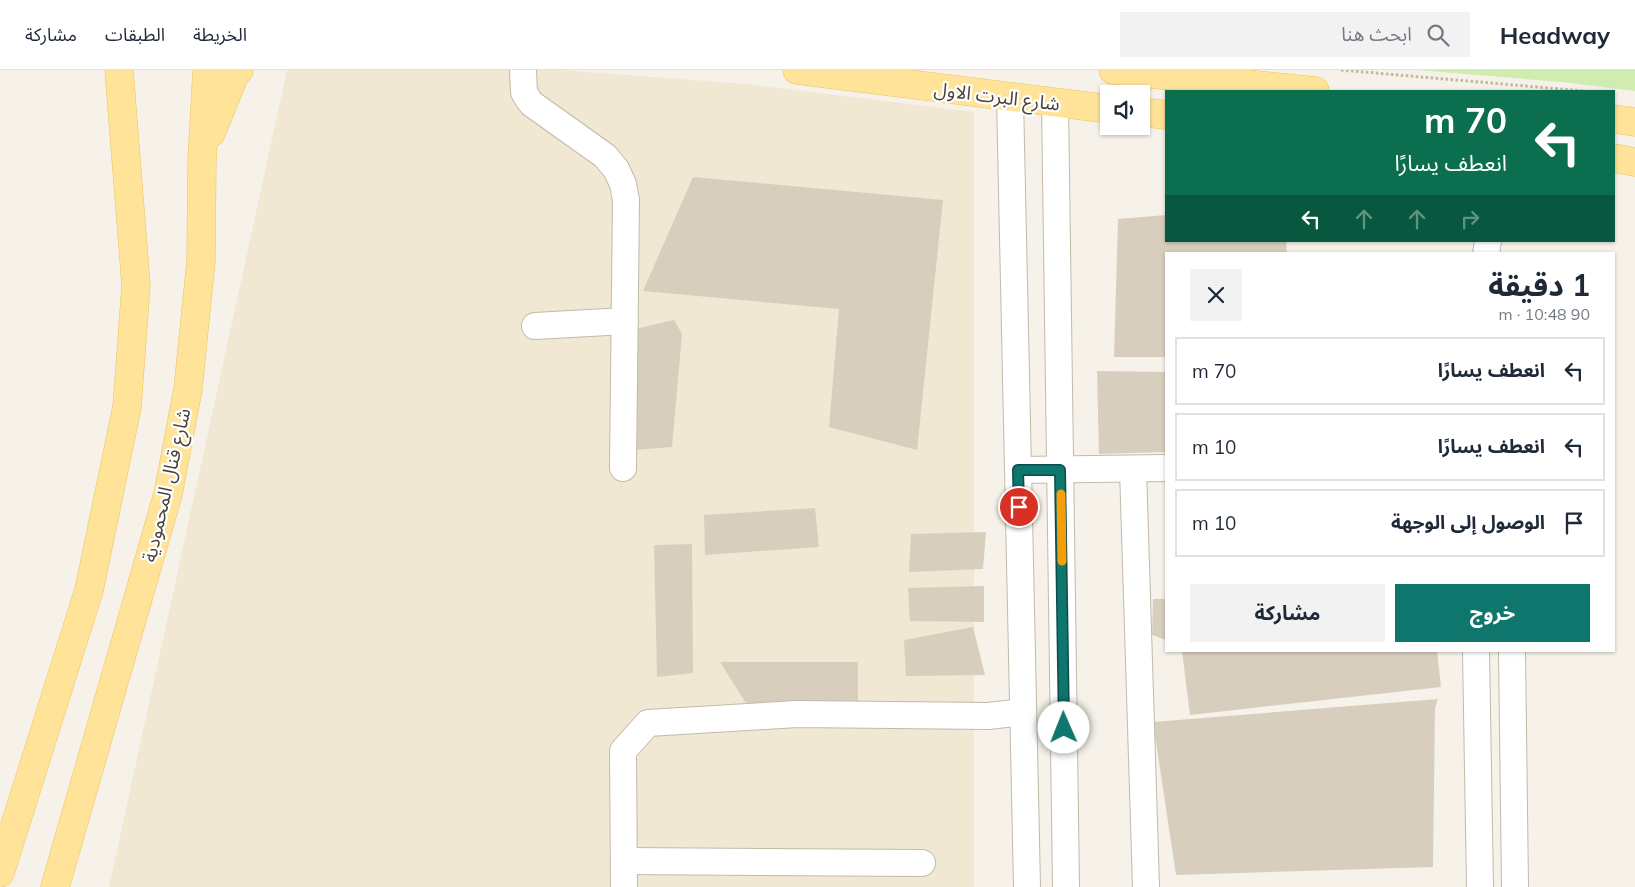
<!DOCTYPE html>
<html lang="ar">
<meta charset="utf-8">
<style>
:root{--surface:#fff;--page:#f2f2f3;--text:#1f2937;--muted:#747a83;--line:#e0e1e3;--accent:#0f766e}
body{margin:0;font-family:Mulish,"Noto Sans Arabic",sans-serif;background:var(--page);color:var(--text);direction:rtl;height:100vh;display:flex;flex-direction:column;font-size:19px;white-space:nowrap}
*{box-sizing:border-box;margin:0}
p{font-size:16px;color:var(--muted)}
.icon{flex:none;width:28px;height:28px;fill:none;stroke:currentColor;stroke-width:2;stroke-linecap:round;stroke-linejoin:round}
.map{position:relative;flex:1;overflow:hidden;direction:ltr}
.drawer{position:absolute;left:1165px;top:182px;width:450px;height:400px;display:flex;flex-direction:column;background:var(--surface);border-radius:0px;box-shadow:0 1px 4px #0004;direction:rtl}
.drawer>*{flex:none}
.top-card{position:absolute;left:1165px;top:20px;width:450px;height:152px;border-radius:0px;box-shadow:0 1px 4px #0004;direction:rtl;background:#0b6e4f;color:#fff;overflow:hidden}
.tools{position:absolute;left:1100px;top:15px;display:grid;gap:10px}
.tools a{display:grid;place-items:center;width:50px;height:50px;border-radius:0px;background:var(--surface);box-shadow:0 1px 4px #0004;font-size:25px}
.pin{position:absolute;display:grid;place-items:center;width:42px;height:42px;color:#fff;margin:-21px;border:2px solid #fff;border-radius:50%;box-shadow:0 1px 5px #0007}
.me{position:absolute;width:55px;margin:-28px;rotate:359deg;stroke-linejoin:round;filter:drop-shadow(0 0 4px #0008)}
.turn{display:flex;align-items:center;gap:18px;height:105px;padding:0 25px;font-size:22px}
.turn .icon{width:65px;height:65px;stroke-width:2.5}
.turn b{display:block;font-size:35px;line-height:42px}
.lanes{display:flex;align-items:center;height:48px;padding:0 25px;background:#0003;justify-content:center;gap:25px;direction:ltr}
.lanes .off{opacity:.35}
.round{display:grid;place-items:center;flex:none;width:52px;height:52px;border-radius:0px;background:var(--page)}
.headline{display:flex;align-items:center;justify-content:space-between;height:85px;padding:0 25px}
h1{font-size:30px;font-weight:700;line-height:38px}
.action{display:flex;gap:10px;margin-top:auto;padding:10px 25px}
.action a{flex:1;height:58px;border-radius:0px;background:var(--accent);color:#fff;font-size:20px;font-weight:700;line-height:58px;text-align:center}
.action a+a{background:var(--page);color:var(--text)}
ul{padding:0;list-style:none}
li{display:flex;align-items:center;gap:15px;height:68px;margin:0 10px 8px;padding:0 15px;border:2px solid var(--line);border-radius:0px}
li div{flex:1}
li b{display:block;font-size:19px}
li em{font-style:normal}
header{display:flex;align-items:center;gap:30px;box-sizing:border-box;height:70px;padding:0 25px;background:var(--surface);border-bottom:1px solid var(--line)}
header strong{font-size:24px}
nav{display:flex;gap:28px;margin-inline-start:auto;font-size:18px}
.search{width:350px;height:45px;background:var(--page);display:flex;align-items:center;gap:12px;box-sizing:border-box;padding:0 18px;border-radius:0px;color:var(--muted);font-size:19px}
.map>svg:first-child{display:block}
.education{fill:#f0e8d2}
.green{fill:#d0ecb0}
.building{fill:#d8cebe}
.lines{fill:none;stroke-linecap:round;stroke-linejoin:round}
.minor-casing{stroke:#c2baab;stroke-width:28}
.major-casing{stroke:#edc460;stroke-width:29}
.path{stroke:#c5b79b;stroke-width:3;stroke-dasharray:2.5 2.5;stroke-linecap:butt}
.minor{stroke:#fff;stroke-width:26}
.major{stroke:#ffe399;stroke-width:28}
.route-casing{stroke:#0a4d48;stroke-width:12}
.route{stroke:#0f766e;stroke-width:9}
.slow{stroke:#f59e0b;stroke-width:9}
.labels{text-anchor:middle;stroke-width:4.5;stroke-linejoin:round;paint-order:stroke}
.street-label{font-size:19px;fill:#4a4337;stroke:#fff}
</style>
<header>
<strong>Headway</strong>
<div class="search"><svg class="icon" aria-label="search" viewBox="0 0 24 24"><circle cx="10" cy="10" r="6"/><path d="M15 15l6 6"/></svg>ابحث هنا</div>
<nav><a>الخريطة</a><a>الطبقات</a><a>مشاركة</a></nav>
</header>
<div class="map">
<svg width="1635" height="817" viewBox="0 0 1635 817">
<rect width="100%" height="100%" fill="#f6f2e9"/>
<polygon class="education" points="287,0 562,0 745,14 974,42 974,817 109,817"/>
<polygon class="green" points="1416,0 1635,0 1635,21 1561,12"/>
<g class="building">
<polygon points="693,107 943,130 917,380 829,357 839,239 643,221"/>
<polygon points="1166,145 1166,171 1286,171 1287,184 1166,184 1166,287 1114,287 1118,149"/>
<polygon points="674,250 682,264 672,377 634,380 635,259"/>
<polygon points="1097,301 1166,302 1166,382 1099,384"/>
<polygon points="815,438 819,477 705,485 704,445"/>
<polygon points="986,462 983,499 909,502 911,464"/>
<polygon points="692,474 693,603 657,607 654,475"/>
<polygon points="984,516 984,552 910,551 908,518"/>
<polygon points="1153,529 1166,529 1166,570 1152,565"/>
<polygon points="973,557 985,605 906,606 904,570"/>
<polygon points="1182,581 1437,581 1441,617 1190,645"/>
<polygon points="720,592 858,592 858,631 747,635"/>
<polygon points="1438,629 1435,638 1433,797 1176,805 1153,652"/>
</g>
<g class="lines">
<g class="minor-casing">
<g id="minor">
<polyline points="523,0 524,22 528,29 532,34 605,86 616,99 623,114 626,130 623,398"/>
<polyline points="1010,28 1027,817"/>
<polyline points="1055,33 1066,817"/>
<polyline points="1486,184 1488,171"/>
<polyline points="535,256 625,251"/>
<polyline points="1133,399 1146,817"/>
<polyline points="1018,400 1166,398"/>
<polyline points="1476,581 1480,817"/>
<polyline points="1512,581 1515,817"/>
<polyline points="624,791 922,793"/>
<polyline points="624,817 623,681 648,653 797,644 988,646 1023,642"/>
</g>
</g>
<g class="major-casing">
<g id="major">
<polyline points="797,0 1109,39"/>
<polyline points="1113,0 1315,21"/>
<polyline points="1141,42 1166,45"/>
<polyline points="1614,49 1635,52"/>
<polyline points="211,63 234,6 239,0"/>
<polyline points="1614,88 1635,92"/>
<polyline points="0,803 89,520 127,337 136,215 119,0"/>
<polyline points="55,817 168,424 188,319 201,191 202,91 207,0"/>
</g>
</g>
<polyline class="path" points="1341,0 1583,21"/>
<use href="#minor" class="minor"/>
<use href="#major" class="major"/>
</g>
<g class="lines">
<g class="route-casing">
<polyline id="route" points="1019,437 1018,400 1060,400 1064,658"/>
</g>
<use href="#route" class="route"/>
<polyline class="slow" points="1061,424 1062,491"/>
</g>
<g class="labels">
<g class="street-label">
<text transform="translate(997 26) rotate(7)" y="7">شارع البرت الاول</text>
<text transform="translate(166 415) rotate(-77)" y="7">شارع قنال المحمودية</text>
</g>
</g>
</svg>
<div class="tools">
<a><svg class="icon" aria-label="sound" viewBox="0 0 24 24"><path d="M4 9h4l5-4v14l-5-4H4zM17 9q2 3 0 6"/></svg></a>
</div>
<div class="pin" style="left:1019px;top:437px;background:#d93025"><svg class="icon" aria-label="arrive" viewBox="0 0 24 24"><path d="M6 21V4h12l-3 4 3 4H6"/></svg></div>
<svg class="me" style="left:1064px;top:658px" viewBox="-20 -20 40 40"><circle r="19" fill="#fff"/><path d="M0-13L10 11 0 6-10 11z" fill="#0f766e"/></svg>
<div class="top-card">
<div class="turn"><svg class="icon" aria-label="left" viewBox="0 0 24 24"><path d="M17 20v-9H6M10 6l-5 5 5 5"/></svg><div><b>70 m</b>انعطف يسارًا</div></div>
<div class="lanes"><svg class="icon" aria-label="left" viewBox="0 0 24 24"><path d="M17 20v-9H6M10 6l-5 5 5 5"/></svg><svg class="icon off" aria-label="ahead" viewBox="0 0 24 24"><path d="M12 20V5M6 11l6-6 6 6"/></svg><svg class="icon off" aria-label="ahead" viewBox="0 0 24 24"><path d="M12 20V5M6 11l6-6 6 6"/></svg><svg class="icon off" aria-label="right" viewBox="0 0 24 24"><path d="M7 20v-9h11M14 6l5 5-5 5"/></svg></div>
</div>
<section class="drawer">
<div class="headline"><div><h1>1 دقيقة</h1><p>90 m · 10:48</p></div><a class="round"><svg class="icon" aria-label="close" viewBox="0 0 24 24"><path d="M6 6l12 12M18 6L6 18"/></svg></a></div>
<ul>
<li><svg class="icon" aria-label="left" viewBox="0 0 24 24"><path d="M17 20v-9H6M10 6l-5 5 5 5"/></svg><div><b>انعطف يسارًا</b></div><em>70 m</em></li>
<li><svg class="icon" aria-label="left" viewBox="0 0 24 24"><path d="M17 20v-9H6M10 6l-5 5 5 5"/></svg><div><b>انعطف يسارًا</b></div><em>10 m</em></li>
<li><svg class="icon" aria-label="arrive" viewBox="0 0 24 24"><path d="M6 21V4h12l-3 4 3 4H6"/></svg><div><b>الوصول إلى الوجهة</b></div><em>10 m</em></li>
</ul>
<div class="action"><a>خروج</a><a>مشاركة</a></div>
</section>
</div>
